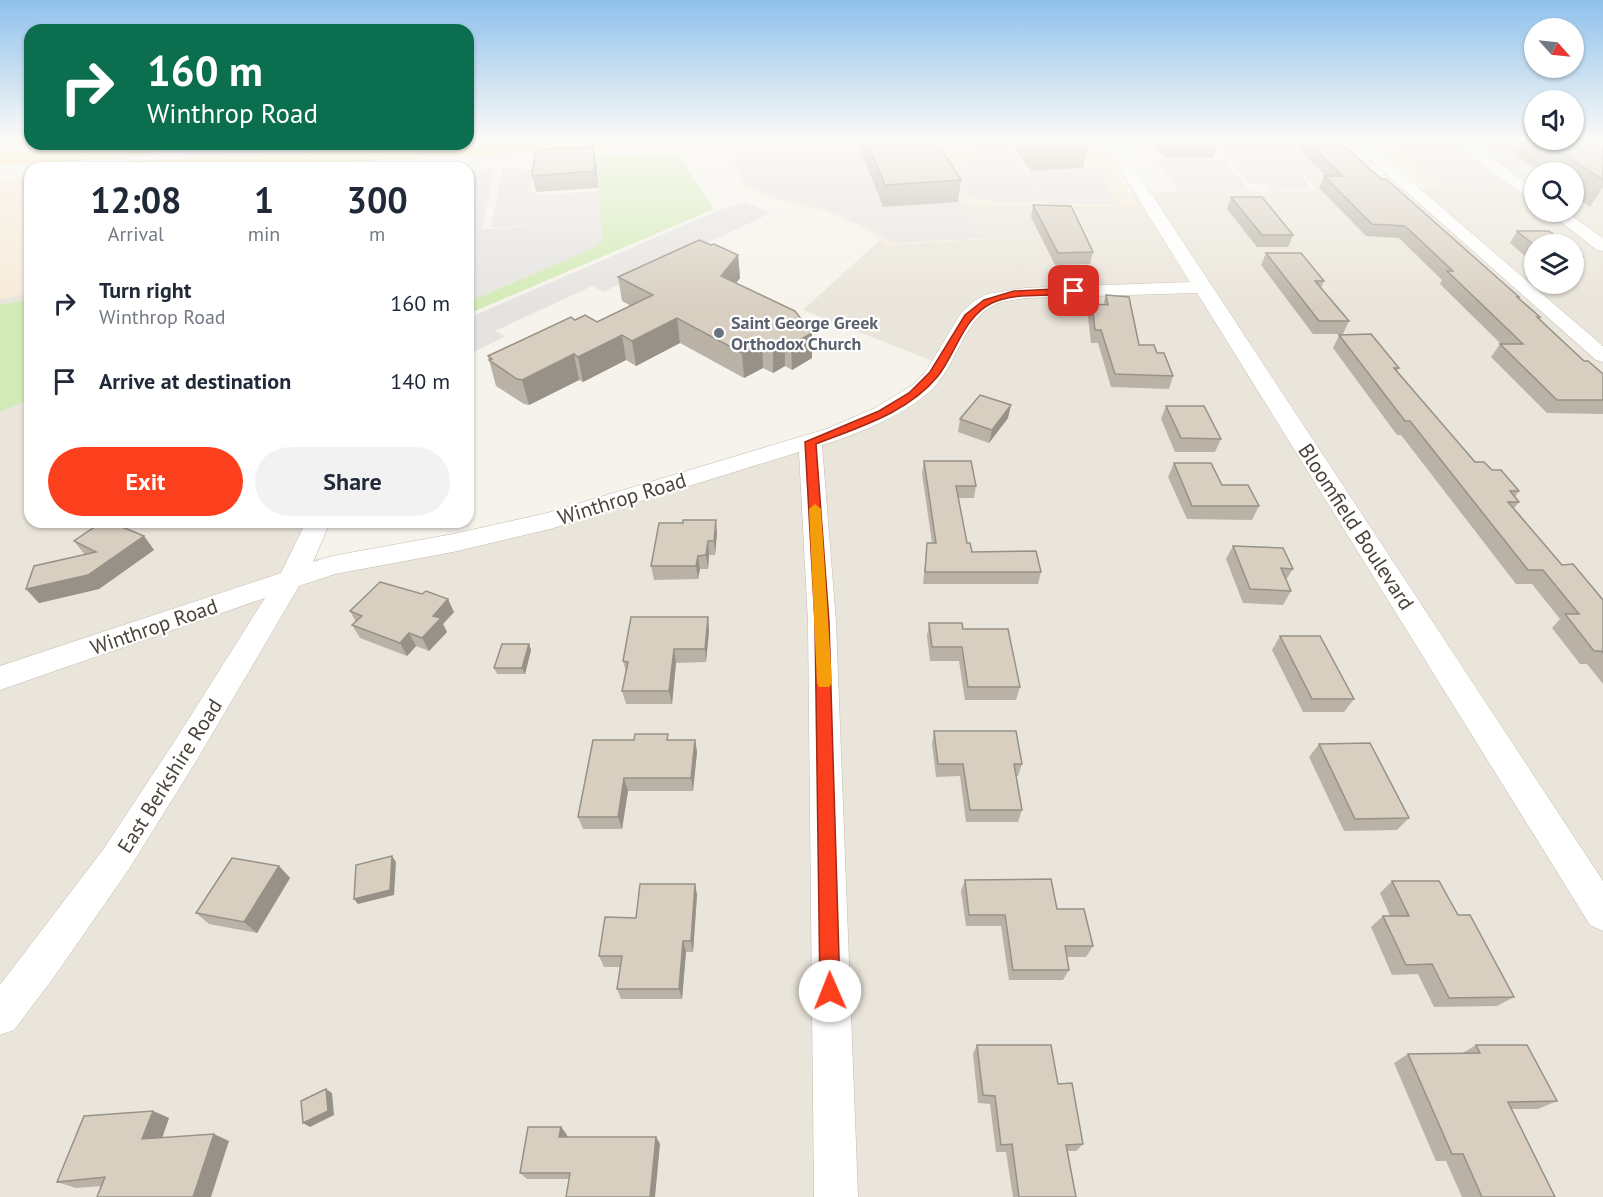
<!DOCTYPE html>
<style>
:root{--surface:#fff;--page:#f2f2f3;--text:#1f2937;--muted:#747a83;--accent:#fc3f1d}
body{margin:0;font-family:"PT Sans",sans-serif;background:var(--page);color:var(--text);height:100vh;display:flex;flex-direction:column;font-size:22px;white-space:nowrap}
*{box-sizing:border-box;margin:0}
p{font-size:20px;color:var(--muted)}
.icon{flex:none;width:33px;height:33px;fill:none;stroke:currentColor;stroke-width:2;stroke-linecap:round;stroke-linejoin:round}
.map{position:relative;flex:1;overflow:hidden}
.panel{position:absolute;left:24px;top:162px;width:450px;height:366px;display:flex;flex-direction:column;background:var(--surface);border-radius:18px;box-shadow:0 2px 4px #0004}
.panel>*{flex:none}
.hud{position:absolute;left:24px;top:24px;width:450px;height:126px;border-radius:18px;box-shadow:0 2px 4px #0004;background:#0b6e4f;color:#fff;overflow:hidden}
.needle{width:39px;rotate:117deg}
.controls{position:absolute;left:1524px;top:18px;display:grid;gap:12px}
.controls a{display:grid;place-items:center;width:60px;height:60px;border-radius:50%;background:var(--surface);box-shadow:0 2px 4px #0004;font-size:30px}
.pin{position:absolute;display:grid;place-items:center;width:51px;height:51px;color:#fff;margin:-26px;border-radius:12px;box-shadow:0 3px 9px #0006}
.me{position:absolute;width:66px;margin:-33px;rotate:359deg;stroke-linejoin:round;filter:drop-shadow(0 0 4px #0008)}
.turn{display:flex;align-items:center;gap:21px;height:126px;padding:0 24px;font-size:27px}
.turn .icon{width:78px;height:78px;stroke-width:2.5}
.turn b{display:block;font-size:42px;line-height:51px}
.eta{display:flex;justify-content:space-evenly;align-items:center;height:102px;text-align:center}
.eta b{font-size:36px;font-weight:800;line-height:42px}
.primary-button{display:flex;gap:12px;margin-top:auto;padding:12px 24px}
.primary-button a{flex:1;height:69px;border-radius:36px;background:var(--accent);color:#fff;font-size:24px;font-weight:800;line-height:69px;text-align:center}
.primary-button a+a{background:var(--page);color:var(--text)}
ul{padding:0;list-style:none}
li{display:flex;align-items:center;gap:18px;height:78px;padding:0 24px}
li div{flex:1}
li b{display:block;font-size:22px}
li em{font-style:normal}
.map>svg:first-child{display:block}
.residential{fill:#eae5da;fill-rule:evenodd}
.commercial{fill:#f7ead8}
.green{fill:#d2eab5}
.parking{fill:#e5e3e0}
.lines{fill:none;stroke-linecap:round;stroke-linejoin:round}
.minor-casing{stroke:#c2bbae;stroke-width:1}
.major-casing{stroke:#e6c16a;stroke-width:1}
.minor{fill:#fff;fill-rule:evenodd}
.major{fill:#ffe39c;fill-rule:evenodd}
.wall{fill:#bab2a6}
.shaded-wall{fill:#979187}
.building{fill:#d8cfc1;stroke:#979187;stroke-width:1.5}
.route{fill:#fc3f1d;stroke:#a42913;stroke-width:1.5}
.slow{fill:#f59e0b}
.worship-dot{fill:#6b7280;stroke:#fff;stroke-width:2}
.labels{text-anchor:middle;stroke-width:4.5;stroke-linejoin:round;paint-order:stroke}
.far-worship-label{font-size:18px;font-weight:bold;fill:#5b616d;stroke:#fff;text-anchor:start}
.street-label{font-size:21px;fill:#4b4439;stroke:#fff}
</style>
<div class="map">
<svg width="1603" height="1197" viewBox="0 0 1603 1197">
<rect width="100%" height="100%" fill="#f6f3ec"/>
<path class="residential" d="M 1440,140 L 1603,140 L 1603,1197 L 0,1197 L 0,299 L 30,293 L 30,522 L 305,522 L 294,552 L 348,568 L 601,512 L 784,457 L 893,417 L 929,390 L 949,364 L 932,361 L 803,310 L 881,239 L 889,245 L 984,239 L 963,205 L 1137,206 L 1129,192 L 1318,191 L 1303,173 L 1376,174 L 1393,188 L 1501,187 ZM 1534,172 L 1574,172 L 1574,212 L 1534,212 ZM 1534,244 L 1574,244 L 1574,284 L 1534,284 Z"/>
<g class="commercial">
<polygon points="914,140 1097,140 1137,206 964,205 985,239 889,245 858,226 825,212 760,195 743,184 728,163 757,150"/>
<polygon points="1371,140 1439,140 1502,187 1427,188"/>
<polygon points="30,179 30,293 0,299 0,181"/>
</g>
<g class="green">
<polygon points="678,153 714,209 468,314 468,302 593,248 602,240 596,165 531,171 534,160"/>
<polygon points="30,299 30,399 0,412 0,305"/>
</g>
<g class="parking">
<polygon points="1214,140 1288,140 1307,160 1348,160 1360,172 1306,172 1301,173 1309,189 1271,190 1265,183 1249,183"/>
<polygon points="1389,140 1439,140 1502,187 1446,187"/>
<polygon points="1001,141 1044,200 1006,203 968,196 948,166 981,163 979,159 991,159 985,149 974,149 969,143"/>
<polygon points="860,151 884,207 958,202 963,205 984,238 893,243 869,229 830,211 764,194 748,184 740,175 737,162 751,161 751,155"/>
<polygon points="1156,159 1224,160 1250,191 1178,191"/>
<polygon points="503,168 533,170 531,189 532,192 540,195 598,191 602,240 593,248 468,302 468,170 495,169 482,229 543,226 491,227"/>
<polygon points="1095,169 1116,204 1049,204 1026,172"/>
<polygon points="745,202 771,213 603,292 592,286 495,331 506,336 468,355 468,318 717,211"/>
</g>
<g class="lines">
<g class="minor-casing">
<g id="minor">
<path d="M 1102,140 L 1116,140 L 1603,881 L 1603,931 L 1590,925 L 1197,293 L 1025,298 C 1016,300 1006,300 998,303 C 962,318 957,369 928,393 C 898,418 858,434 822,445 L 836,622 L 858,1197 L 814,1197 L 808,622 L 799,452 L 550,529 L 453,552 L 335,574 L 299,586 L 198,758 L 129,869 L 54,977 L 14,1030 L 0,1035 L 0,985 L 105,847 L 176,739 L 265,598 L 0,690 L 0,666 L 281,573 L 306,522 L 330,522 L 313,562 L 332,556 L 453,534 L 547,513 L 826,429 L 875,408 L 914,384 L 926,371 L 961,313 L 974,301 L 987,294 L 1025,288 L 1190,282 Z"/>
<polygon points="1348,140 1363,140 1603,346 1603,362 1596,360"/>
<polygon points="1459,140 1474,140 1484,152 1534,189 1534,201 1529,199 1474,158"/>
<polygon points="332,153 339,157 329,168 314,168 327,154"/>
<polygon points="1548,212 1566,212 1603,238 1603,251 1597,250"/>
</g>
</g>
<g class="major-casing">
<g id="major">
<polygon points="547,140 653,140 645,145 216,168 106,168 109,164 115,163"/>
<polygon points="139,147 145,148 148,152 145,156 0,164 0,154"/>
</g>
</g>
<use href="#minor" class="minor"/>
<use href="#major" class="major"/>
</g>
<g class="wall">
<polygon points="861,140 935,140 961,180 958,202 883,207 861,151"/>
<polygon points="1017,140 1081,140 1088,147 1083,168 1031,171 1015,150"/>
<polygon points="1152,140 1219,140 1213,158 1164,158"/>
<polygon points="1290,140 1338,140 1381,179 1519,297 1518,298 1540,317 1539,319 1584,361 1603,374 1603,414 1547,413 1491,357 1500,344 1501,344 1440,284 1442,280 1399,238 1366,236 1319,188 1324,176 1326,176"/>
<polygon points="1515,140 1603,140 1603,187 1590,207 1574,196 1574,172 1541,172 1515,155 1521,144"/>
<polygon points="593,147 596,163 598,188 536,192 532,176"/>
<polygon points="1231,197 1293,235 1288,247 1257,247 1227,209"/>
<polygon points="1033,205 1093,252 1090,264 1055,265 1031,217"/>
<polygon points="1517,231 1534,244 1534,264 1510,243"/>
<polygon points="711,245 738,255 740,278 736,283 812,358 792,370 785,366 773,373 763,368 744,378 680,343 636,366 626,360 583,382 579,380 529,405 524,404 496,386 488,356 575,320 597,322 631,306 622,301 618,277"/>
<polygon points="1574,249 1582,256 1574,268"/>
<polygon points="1266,253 1324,281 1321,288 1349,321 1343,334 1313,334 1261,265"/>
<polygon points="1106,295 1139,345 1157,353 1173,376 1169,389 1111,387 1098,343 1091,343 1088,317 1092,304 1103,305"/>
<polygon points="1339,335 1399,368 1397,371 1475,462 1492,470 1519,491 1515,497 1519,502 1514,508 1562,565 1603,600 1603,684 1587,664 1580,664 1552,628 1560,619 1532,584 1516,584 1401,435 1397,435 1333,348"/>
<polygon points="1166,406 1221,439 1215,452 1175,452 1161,419"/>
<polygon points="1008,418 989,443 958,432 960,419"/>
<polygon points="924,461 976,486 974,498 958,498 967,543 972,552 1041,572 1038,584 923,584 927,543 932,543 922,473"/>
<polygon points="1174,463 1222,485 1259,506 1252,520 1187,519 1168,477"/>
<polygon points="717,533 715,555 709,555 708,569 700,569 698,579 654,580 651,566"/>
<polygon points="144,536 154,550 99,589 39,603 26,589 85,555 74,541"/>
<polygon points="1233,546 1293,569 1286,580 1291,591 1283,605 1243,603 1226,559"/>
<polygon points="350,611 454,612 443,624 447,632 429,651 416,646 407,656 360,638 352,625 356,622"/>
<polygon points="708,617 709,631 706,662 676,663 672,704 626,704 622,691 626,672 623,661"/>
<polygon points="929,623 963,629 1020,687 1016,700 965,700 959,661 930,661 927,636"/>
<polygon points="1280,636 1354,699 1344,712 1303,712 1272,650"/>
<polygon points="529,644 531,650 525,674 497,674 494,668"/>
<polygon points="934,731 1022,764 1018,776 1016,776 1022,810 1018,822 966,822 960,776 936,777 932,744"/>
<polygon points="669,740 695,740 697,752 693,791 628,791 622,829 583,829 578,817"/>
<polygon points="1319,744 1409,818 1397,830 1344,831 1309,757"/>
<polygon points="279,866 290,878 257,933 209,924 196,913"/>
<polygon points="965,880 1057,909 1093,946 1086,957 1067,957 1069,970 1063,980 1009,980 1001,926 966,926 961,891"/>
<polygon points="1392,881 1458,915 1514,997 1497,1006 1434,1007 1418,974 1392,975 1371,927 1383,916 1390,916 1380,893"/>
<polygon points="695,884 697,895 693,952 686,952 682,999 621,999 617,989 620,967 604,967 599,956 636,918"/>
<polygon points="977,1045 1058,1084 1083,1144 1076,1151 1068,1151 1076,1197 1013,1197 1006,1152 996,1152 990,1104 978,1103 973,1054"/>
<polygon points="1476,1045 1557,1101 1538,1109 1512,1109 1555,1197 1462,1197 1446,1161 1436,1161 1394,1063 1408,1054 1461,1054"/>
<polygon points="153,1111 169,1118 162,1138 229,1141 102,1186 76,1188 57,1182"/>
<polygon points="561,1127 567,1135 567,1137 656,1137 660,1144 569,1179 527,1179 520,1173"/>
</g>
<g class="shaded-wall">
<polygon points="593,147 596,163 598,188 595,171"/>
<polygon points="204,163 207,168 200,168"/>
<polygon points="738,255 740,278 723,300 721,276"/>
<polygon points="677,318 680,343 636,366 632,341"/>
<polygon points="812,333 812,358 792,370 791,345"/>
<polygon points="622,335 626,360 583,382 578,357"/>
<polygon points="785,341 785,366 773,373 773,348"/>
<polygon points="762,342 763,368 744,378 742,353"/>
<polygon points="574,354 579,380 529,405 522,380"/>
<polygon points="1011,405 1008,418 989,443 992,430"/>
<polygon points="716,520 717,533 715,555 714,541"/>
<polygon points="144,536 154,550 99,589 39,603 26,589"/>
<polygon points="708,541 709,555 708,569 706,555"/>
<polygon points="698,556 700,569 698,579 696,566"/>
<polygon points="448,599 454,612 443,624 447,632 429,651 422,638 433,616"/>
<polygon points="708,617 709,631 706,662 705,649"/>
<polygon points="409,633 416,646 407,656 400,643"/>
<polygon points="529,644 531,650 525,674 522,668"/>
<polygon points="674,649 676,663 672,704 669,691"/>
<polygon points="695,740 697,752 693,791 691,778"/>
<polygon points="624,778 628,791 622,829 618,817"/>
<polygon points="392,856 396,862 394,895 358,904 354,899"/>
<polygon points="279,866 290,878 257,933 244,922"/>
<polygon points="695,884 697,895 693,952 691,941"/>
<polygon points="683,941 686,952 682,999 679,989"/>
<polygon points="326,1089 332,1093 334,1115 310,1127 303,1123"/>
<polygon points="153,1111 169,1118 159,1147 142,1139"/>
<polygon points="561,1127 567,1135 565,1145 559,1137"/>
<polygon points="214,1134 229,1141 211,1197 193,1197"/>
<polygon points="656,1137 660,1144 655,1197 650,1197"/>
</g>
<g class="building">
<polygon points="866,140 935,140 961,180 885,185"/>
<polygon points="1027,140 1081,140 1088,147 1035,149"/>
<polygon points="1306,140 1338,140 1381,179 1386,179 1519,297 1517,297 1540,317 1537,317 1584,361 1588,361 1603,374 1603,400 1557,400 1500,344 1523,344 1447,271 1453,271 1405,226 1372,224 1324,176 1342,176"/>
<polygon points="1543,140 1603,140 1603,180"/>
<polygon points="593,147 595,171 532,176 535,153 544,149"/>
<polygon points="204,163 200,168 143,168 148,166"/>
<polygon points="392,165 390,168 346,168"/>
<polygon points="1231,197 1262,197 1293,235 1262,235"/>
<polygon points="1033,205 1071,206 1093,252 1058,253"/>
<polygon points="1517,231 1549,231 1567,244 1534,245"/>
<polygon points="699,240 711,245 714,244 738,255 721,276 795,311 812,333 791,345 785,341 773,348 762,342 742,353 677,318 632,341 622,335 578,357 574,354 522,380 517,379 489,360 492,359 488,356 571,317 575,320 585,315 597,322 653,295 618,277"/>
<polygon points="1574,249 1582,256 1574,256"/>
<polygon points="1266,253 1301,253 1324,281 1315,281 1349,321 1319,321"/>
<polygon points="1106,295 1129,297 1139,345 1154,345 1157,353 1164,353 1173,376 1115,374 1101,330 1095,330 1092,304 1108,305"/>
<polygon points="1371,334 1399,368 1394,368 1475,462 1484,462 1492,470 1501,470 1519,491 1510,491 1519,502 1508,502 1562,565 1573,564 1603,600 1603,653 1601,651 1594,651 1565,614 1579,614 1543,570 1528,570 1410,421 1405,421 1339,335"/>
<polygon points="980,395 1011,405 992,430 960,419"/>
<polygon points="1166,406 1204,406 1221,439 1181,438"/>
<polygon points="924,461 971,461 976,486 956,486 967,543 970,543 972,552 1036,551 1041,572 925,572 927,543 936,543"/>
<polygon points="1174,463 1211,463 1222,485 1248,485 1259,506 1192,506"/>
<polygon points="683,520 716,520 714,541 708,541 706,555 698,556 696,566 651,566 659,523 683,523"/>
<polygon points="102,522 110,522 144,536 88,575 26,589 34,566 96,552 74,541"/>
<polygon points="1233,546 1283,548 1293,569 1281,568 1291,591 1250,589"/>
<polygon points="380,582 422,594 426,591 448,599 433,616 441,618 422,638 409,633 400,643 352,625 362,616 350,611"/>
<polygon points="631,617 708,617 705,649 674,649 669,691 622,691 628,662 623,661"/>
<polygon points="929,623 962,623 963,629 1008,629 1020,687 968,687 962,647 932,647"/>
<polygon points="1280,636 1320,636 1354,699 1312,699"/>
<polygon points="502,644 529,644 522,668 494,668"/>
<polygon points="934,731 1016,731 1022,764 1014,764 1022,810 970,810 963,764 938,764"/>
<polygon points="635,734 668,734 667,740 695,740 691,778 624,778 618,817 578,817 593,740 634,740"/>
<polygon points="1370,743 1409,818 1355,819 1319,744"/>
<polygon points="392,856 390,890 354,899 356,865"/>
<polygon points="232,858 279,866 244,922 196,913"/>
<polygon points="1051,879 1057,909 1084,909 1093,946 1065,946 1069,970 1013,970 1005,915 969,915 965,880"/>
<polygon points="1392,881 1439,881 1458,915 1470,915 1514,997 1449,998 1432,964 1406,965 1383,916 1409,916"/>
<polygon points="640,884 695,884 691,941 683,941 679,989 617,989 622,956 599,956 605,917 636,918"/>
<polygon points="977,1045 1051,1045 1058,1084 1072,1083 1083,1144 1066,1145 1076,1197 1019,1197 1012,1144 1001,1145 995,1096 983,1095"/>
<polygon points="1476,1045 1527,1045 1557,1101 1508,1102 1555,1197 1482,1197 1463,1154 1452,1154 1408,1054 1480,1053"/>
<polygon points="326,1089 328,1111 303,1123 301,1101"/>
<polygon points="153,1111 142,1139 214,1134 193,1197 97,1197 105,1177 57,1182 84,1116"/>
<polygon points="528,1127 561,1127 559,1137 656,1137 650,1197 566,1197 570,1173 520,1173"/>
</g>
<linearGradient id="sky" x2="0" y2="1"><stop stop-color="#8fc1ec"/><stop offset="0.45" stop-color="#fbfaf6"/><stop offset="1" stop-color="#fbfaf6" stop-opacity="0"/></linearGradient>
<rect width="1603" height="308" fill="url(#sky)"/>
<path class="route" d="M 1074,288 L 1079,291 L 1077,293 C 1049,298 1018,291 992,303 C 964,316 956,353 938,376 C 908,413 859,427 816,444 L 829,622 L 840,991 L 837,998 L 830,1001 L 823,998 L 820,991 L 815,622 L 805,442 L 879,411 L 909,393 L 930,372 L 965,315 L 984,300 L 1014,291 Z"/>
<polygon class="slow" points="815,504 821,509 832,683 829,687 819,687 817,683 809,509"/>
<circle class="worship-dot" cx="719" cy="333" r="6"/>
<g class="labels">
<g class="far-worship-label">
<text x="731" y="329">Saint George Greek<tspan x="731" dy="21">Orthodox Church</tspan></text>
</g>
<g class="street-label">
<text transform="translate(622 499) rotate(-17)" y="7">Winthrop Road</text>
<text transform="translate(1356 527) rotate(57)" y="7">Bloomfield Boulevard</text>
<text transform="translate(154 627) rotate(-19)" y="7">Winthrop Road</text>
<text transform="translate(170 776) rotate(-58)" y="7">East Berkshire Road</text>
</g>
</g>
</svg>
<div class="controls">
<a><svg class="needle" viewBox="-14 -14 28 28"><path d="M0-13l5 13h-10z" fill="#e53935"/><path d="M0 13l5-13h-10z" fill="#747a83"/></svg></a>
<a><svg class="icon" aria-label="sound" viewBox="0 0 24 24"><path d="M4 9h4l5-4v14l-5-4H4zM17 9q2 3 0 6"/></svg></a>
<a><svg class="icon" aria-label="search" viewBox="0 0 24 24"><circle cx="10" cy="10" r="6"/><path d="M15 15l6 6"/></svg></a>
<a><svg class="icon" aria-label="layers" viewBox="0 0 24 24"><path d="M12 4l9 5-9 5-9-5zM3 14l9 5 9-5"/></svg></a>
</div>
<div class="pin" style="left:1074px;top:291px;background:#d93025"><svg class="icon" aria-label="arrive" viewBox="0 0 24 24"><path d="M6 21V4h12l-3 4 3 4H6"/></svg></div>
<svg class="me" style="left:830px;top:991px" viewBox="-20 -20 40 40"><circle r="19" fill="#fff"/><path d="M0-13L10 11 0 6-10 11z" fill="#fc3f1d"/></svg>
<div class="hud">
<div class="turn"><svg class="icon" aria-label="right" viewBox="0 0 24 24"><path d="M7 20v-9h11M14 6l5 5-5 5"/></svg><div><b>160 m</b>Winthrop Road</div></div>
</div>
<section class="panel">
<div class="eta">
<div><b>12:08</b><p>Arrival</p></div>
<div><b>1</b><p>min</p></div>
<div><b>300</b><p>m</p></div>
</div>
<ul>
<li><svg class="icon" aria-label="right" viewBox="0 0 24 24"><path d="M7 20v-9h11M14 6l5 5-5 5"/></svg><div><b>Turn right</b><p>Winthrop Road</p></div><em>160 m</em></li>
<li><svg class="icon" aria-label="arrive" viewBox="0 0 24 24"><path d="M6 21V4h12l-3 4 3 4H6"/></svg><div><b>Arrive at destination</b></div><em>140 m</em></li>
</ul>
<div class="primary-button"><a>Exit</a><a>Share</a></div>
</section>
</div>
